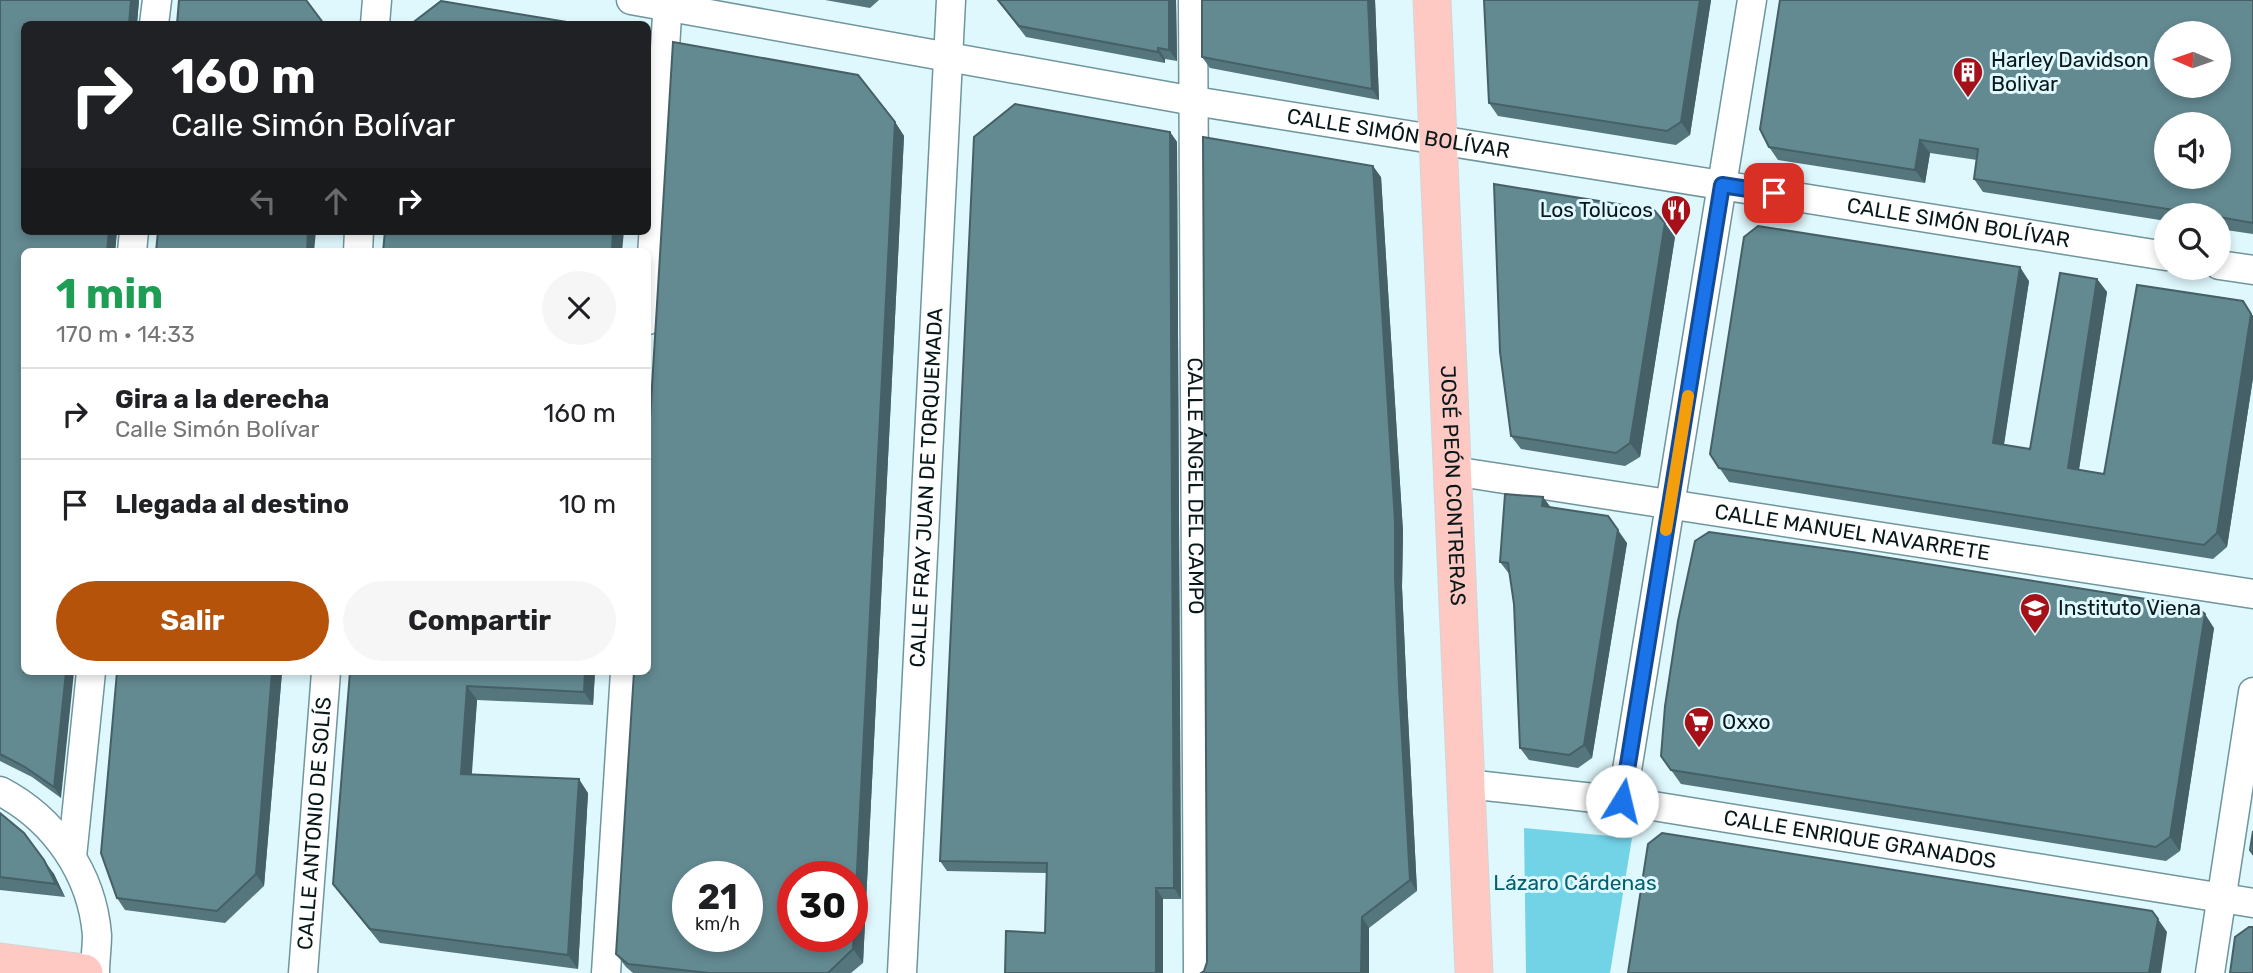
<!DOCTYPE html>
<html lang="es">
<meta charset="utf-8">
<style>
:root{--surface:#fff;--page:#f6f6f6;--text:#202124;--muted:#757577;--line:#e0e0e0;--accent:#b45309}
body{margin:0;font-family:Rubik,sans-serif;background:var(--page);color:var(--text);height:100vh;display:flex;flex-direction:column;font-size:26px;white-space:nowrap}
*{box-sizing:border-box;margin:0}
p{font-size:23px;color:var(--muted)}
.icon{flex:none;width:38px;height:38px;fill:none;stroke:currentColor;stroke-width:2;stroke-linecap:round;stroke-linejoin:round}
.map{position:relative;flex:1;overflow:hidden}
.side{position:absolute;left:21px;top:248px;width:630px;height:427px;display:flex;flex-direction:column;background:var(--surface);border-radius:10px;box-shadow:0 4px 10px #0003}
.side>*{flex:none}
.top-card{position:absolute;left:21px;top:21px;width:630px;height:214px;border-radius:10px;box-shadow:0 4px 10px #0003;background:#202124;color:#fff;overflow:hidden}
.needle{width:46px;rotate:272deg}
.tools{position:absolute;left:2154px;top:21px;display:grid;gap:14px}
.tools a{display:grid;place-items:center;width:77px;height:77px;border-radius:50%;background:var(--surface);box-shadow:0 4px 10px #0003;font-size:35px}
.speed{position:absolute;left:672px;top:861px;display:flex;gap:14px;font-size:35px;font-weight:700;text-align:center}
.speed>*{display:grid;place-content:center;width:91px;height:91px;border-radius:50%;background:var(--surface);box-shadow:0 4px 10px #0003;line-height:1}
.speed small{font-size:18px;font-weight:400}
.speed .limit{border:10px solid #d22;background:#fff;color:#111}
.pin{position:absolute;display:grid;place-items:center;width:60px;height:60px;color:#fff;margin:-30px;border-radius:14px;box-shadow:0 4px 10px #0006}
.me{position:absolute;width:77px;margin:-38px;rotate:9deg;stroke-linejoin:round;filter:drop-shadow(0 0 5px #0008)}
.turn{display:flex;align-items:center;gap:24px;height:147px;padding:0 35px;font-size:32px}
.turn .icon{width:91px;height:91px;stroke-width:2.5}
.turn b{display:block;font-size:49px;line-height:60px}
.lanes{display:flex;align-items:center;height:66px;padding:0 35px;background:#0003;justify-content:center;gap:35px;direction:ltr}
.lanes .off{opacity:.35}
.round{display:grid;place-items:center;flex:none;width:74px;height:74px;border-radius:37px;background:var(--page)}
.overview{display:flex;align-items:center;justify-content:space-between;height:119px;padding:0 35px}
h1{font-size:42px;font-weight:700;line-height:52px;color:#1e9e55}
.primary-button{display:flex;gap:14px;margin-top:auto;padding:14px 35px}
.primary-button a{flex:1;height:80px;border-radius:42px;background:var(--accent);color:#fff;font-size:28px;font-weight:700;line-height:80px;text-align:center}
.primary-button a+a{background:var(--page);color:var(--text)}
ul{padding:0;list-style:none}
li{display:flex;align-items:center;gap:21px;height:91px;padding:0 35px;border-top:2px solid var(--line)}
li div{flex:1}
li b{display:block;font-size:26px}
li em{font-style:normal}
.map>svg:first-child{display:block}
.green{fill:#72d3e7}
.lines{fill:none;stroke-linecap:round;stroke-linejoin:round}
.minor-casing{stroke:#6f959d;stroke-width:31}
.major-casing{stroke:#d3d5d6;stroke-width:39}
.minor{stroke:#fff;stroke-width:28}
.major{stroke:#fec8c3;stroke-width:37}
.wall{fill:#55767d}
.shaded-wall{fill:#456066}
.building{fill:#638991;stroke:#456066;stroke-width:2;fill-rule:evenodd}
.route-casing{stroke:#114b97;stroke-width:18}
.route{stroke:#1a73e8;stroke-width:12}
.slow{stroke:#f59e0b;stroke-width:12}
.labels{text-anchor:middle;stroke-width:6;stroke-linejoin:round;paint-order:stroke}
.poi-label{font-size:21px;fill:#08171a;stroke:#dff8fd;text-anchor:start}
.street-label{font-size:21px;fill:#08171a;stroke:#dff8fd}
.park-label{font-size:21px;fill:#045e6d;stroke:#dff8fd}
</style>
<div class="map">
<svg width="2253" height="973" viewBox="0 0 2253 973">
<rect width="100%" height="100%" fill="#dff8fd"/>
<polygon class="green" points="1524,828 1632,838 1610,973 1526,973"/>
<g class="lines">
<g class="minor-casing">
<g id="minor">
<path id="s1" d="M 631,0 L 1194,101 L 2166,256"/>
<path id="s2" d="M 1193,0 L 1198,973"/>
<polyline points="154,24 157,0"/>
<polyline points="375,24 377,0"/>
<polyline points="132,252 134,231"/>
<polyline points="358,252 359,231"/>
<polyline points="2219,265 2253,270"/>
<polyline points="648,320 668,0"/>
<path id="s3" d="M 1453,471 L 2253,594"/>
<path id="s4" d="M 1467,784 L 1622,801 L 2253,903"/>
<path d="M 0,791 C 54,819 92,873 97,935 C 97,947 95,960 95,973"/>
<polyline points="1622,801 1752,0"/>
<polyline points="72,857 91,672"/>
<path id="s5" d="M 303,973 L 326,672"/>
<polyline points="606,973 625,672"/>
<path id="s6" d="M 902,973 L 951,0"/>
<polyline points="2210,973 2253,692"/>
</g>
</g>
<g class="major-casing">
<g id="major">
<path id="s7" d="M 1432,0 L 1474,973"/>
<polyline points="0,962 84,973"/>
</g>
</g>
<use href="#minor" class="minor"/>
<use href="#major" class="major"/>
</g>
<g class="wall">
<polygon points="0,0 139,0 137,24 24,24 117,231 115,252 24,252 61,798 32,777 0,761"/>
<polygon points="825,0 879,0 870,8"/>
<polygon points="997,0 1176,0 1177,61 1165,59 1165,63 1026,37"/>
<polygon points="1202,0 1375,0 1379,100 1210,68 1202,57"/>
<polygon points="1711,0 1690,135 1676,145 1498,116 1489,103"/>
<polygon points="2253,0 2253,234 2219,229 2219,215 2166,215 2166,221 1983,192 1974,179 1977,160 1930,153 1925,183 1778,160 1769,147"/>
<polygon points="895,122 904,136 863,963 851,973 633,973 626,967 616,954"/>
<polygon points="1170,132 1177,142 1181,899 1163,899 1045,933 1047,873 947,871 940,861"/>
<polygon points="1381,177 1403,532 1402,587 1407,697 1417,891 1369,928 1369,973 1201,973 1204,971 1207,962"/>
<polygon points="1675,237 1640,457 1625,466 1521,449 1511,436"/>
<polygon points="2097,279 2107,292 2079,470 2104,474 2243,301 2253,316 2253,378 2227,547 2213,559 1729,482 1710,454 2029,281 2004,445 2030,449"/>
<polygon points="1543,497 1550,507 1627,543 1592,758 1578,768 1529,760 1520,748 1514,604 1510,575 1500,562"/>
<polygon points="2214,628 2180,851 2166,861 1681,784 1661,756"/>
<polygon points="117,672 282,672 264,886 225,923 125,910 117,898"/>
<polygon points="350,672 595,672 593,705 477,700 471,774 588,793 578,969 380,943 343,897 333,884"/>
<polygon points="0,813 54,874 65,897 0,890"/>
</g>
<g class="shaded-wall">
<polygon points="131,0 139,0 137,24 129,24"/>
<polygon points="1169,0 1176,0 1177,61 1169,50"/>
<polygon points="1368,0 1375,0 1379,100 1372,89"/>
<polygon points="1700,0 1711,0 1690,135 1681,122"/>
<polygon points="1158,48 1165,59 1165,63 1158,52"/>
<polygon points="895,122 904,136 863,963 853,949"/>
<polygon points="1170,132 1177,142 1181,899 1174,888"/>
<polygon points="1920,140 1930,153 1925,183 1915,170"/>
<polygon points="1373,166 1381,177 1403,532 1402,587 1407,697 1417,891 1410,880"/>
<polygon points="1665,223 1675,237 1640,457 1630,443"/>
<polygon points="109,231 117,231 115,252 107,252"/>
<polygon points="308,231 316,231 314,252 307,252"/>
<polygon points="613,231 624,231 622,252 612,252"/>
<polygon points="2020,267 2029,281 2002,456 1993,443"/>
<polygon points="2097,279 2107,292 2077,481 2068,468"/>
<polygon points="2251,314 2253,316 2253,378 2227,547 2217,533"/>
<polygon points="1543,497 1552,509 1542,506"/>
<polygon points="1618,530 1627,543 1592,758 1584,745"/>
<polygon points="2205,614 2214,628 2180,851 2170,837"/>
<polygon points="66,672 74,672 61,798 54,787"/>
<polygon points="272,672 282,672 264,886 256,874"/>
<polygon points="585,672 595,672 593,705 584,692"/>
<polygon points="467,686 477,700 471,787 461,774"/>
<polygon points="579,779 588,793 578,969 568,955"/>
<polygon points="44,860 54,874 65,897 56,884"/>
<polygon points="1156,888 1163,899 1163,973 1156,973"/>
<polygon points="1362,917 1369,928 1369,973 1361,973"/>
<polygon points="2158,919 2167,932 2161,973 2149,973"/>
</g>
<g class="building">
<polygon points="0,0 131,0 129,24 24,24 24,231 109,231 107,252 24,252 24,672 66,672 54,787 25,767 0,754"/>
<polygon points="179,0 306,0 324,24 177,24"/>
<polygon points="998,0 1169,0 1169,50 1158,48 1158,52 1019,26"/>
<polygon points="1202,0 1368,0 1372,89 1202,57"/>
<polygon points="1484,0 1700,0 1681,122 1667,131 1489,103"/>
<path d="M 1780,0 L 2253,0 L 2253,223 L 2219,217 L 2219,215 L 2206,215 L 1974,179 L 1978,149 L 1920,140 L 1915,170 L 1769,147 L 1760,129 ZM 2166,33 L 2219,33 L 2219,86 L 2166,86 ZM 2166,124 L 2219,124 L 2219,177 L 2166,177 Z"/>
<polygon points="441,1 579,24 411,24"/>
<path d="M 673,42 L 858,75 L 895,122 L 853,949 L 828,973 L 709,973 L 628,964 L 616,954 L 634,672 L 648,672 L 648,452 ZM 688,877 L 747,877 L 747,936 L 688,936 ZM 793,877 L 852,877 L 852,936 L 793,936 Z"/>
<polygon points="1015,104 1170,132 1174,888 1156,888 1156,973 1005,973 1006,931 1045,933 1047,863 940,861 974,137"/>
<polygon points="1203,137 1373,166 1395,521 1395,576 1399,686 1410,880 1362,917 1361,973 1201,973 1204,971 1207,962"/>
<polygon points="1494,184 1654,210 1665,223 1630,443 1616,453 1511,436 1500,352"/>
<polygon points="1758,226 2020,267 1993,443 2030,449 2060,273 2097,279 2068,468 2104,474 2137,285 2243,301 2251,314 2217,533 2204,545 1719,468 1710,454 1744,237"/>
<polygon points="158,231 308,231 307,252 156,252"/>
<polygon points="385,231 613,231 612,252 383,252"/>
<polygon points="1505,494 1543,497 1542,506 1608,516 1618,530 1584,745 1569,755 1520,748 1514,604 1508,563 1500,562"/>
<polygon points="1709,532 1852,552 2196,607 2205,614 2170,837 2156,847 1671,770 1661,756 1665,706 1678,621 1695,541"/>
<polygon points="117,672 272,672 256,874 217,911 117,898 101,853"/>
<polygon points="350,672 585,672 584,692 467,686 461,774 579,779 568,955 370,929 333,884"/>
<polygon points="0,813 24,833 44,860 56,884 0,877"/>
<polygon points="2253,831 2253,854 2250,850"/>
<polygon points="1662,833 2152,911 2158,919 2149,973 1628,973 1648,844"/>
<polygon points="2249,927 2253,927 2253,973 2230,973 2235,937"/>
</g>
<g class="lines">
<g class="route-casing">
<polyline id="route" points="1622,801 1722,185 1774,193"/>
</g>
<use href="#route" class="route"/>
<polyline class="slow" points="1666,530 1688,396"/>
</g>
<defs>
<g id="building-pin" transform="scale(1.575)"><path d="M0 17L-7.5 6A9.5 9.5 0 1 1 7.5 6Z" fill="#a61019" stroke="#dff8fd"/><path d="M-4-6H4V6H1V3H-1V6H-4ZM-2.5-4.3h1.7v1.8h-1.7ZM.8-4.3h1.7v1.8H.8ZM-2.5-1h1.7V.8h-1.7ZM.8-1h1.7V.8H.8Z" fill="#fff"/></g>
<g id="restaurant-pin" transform="scale(1.575)"><path d="M0 17L-7.5 6A9.5 9.5 0 1 1 7.5 6Z" fill="#a61019" stroke="#dff8fd"/><path d="M-5-6h1v4h1v-4h1v4h1v-4h1v5L-1.5 .5V6h-2V.5L-5-1ZM5-6V6H3V1.5H1.5Q1.5-4 5-6Z" fill="#fff"/></g>
<g id="school-pin" transform="scale(1.575)"><path d="M0 17L-7.5 6A9.5 9.5 0 1 1 7.5 6Z" fill="#a61019" stroke="#dff8fd"/><path d="M0-5L7-2L0 1L-7-2ZM-4 1L0 2.5L4 1V4Q0 6-4 4Z" fill="#fff"/></g>
<g id="supermarket-pin" transform="scale(1.575)"><path d="M0 17L-7.5 6A9.5 9.5 0 1 1 7.5 6Z" fill="#a61019" stroke="#dff8fd"/><path d="M-6-5.5h2.5l.6 2H6L4.5 2H-2.5L-4.4-4H-6ZM-1.5 3.2a1.3 1.3 0 1 0 .1 0ZM3 3.2a1.3 1.3 0 1 0 .1 0Z" fill="#fff"/></g>
</defs>
<g fill-rule="evenodd">
<use href="#building-pin" x="1968" y="72"/>
<use href="#restaurant-pin" x="1676" y="210"/>
<use href="#school-pin" x="2035" y="608"/>
<use href="#supermarket-pin" x="1699" y="722"/>
</g>
<g class="labels">
<g class="poi-label">
<text x="1991" y="67">Harley Davidson<tspan x="1991" dy="24">Bolivar</tspan></text>
<text x="1653" y="217" text-anchor="end">Los Tolucos</text>
<text x="2058" y="615">Instituto Viena</text>
<text x="1722" y="729">Oxxo</text>
</g>
<g class="street-label">
<text dy="7" stroke="none"><textPath href="#s1" startOffset="779">CALLE SIMÓN BOLÍVAR</textPath></text>
<text dy="7" stroke="none"><textPath href="#s1" startOffset="1346">CALLE SIMÓN BOLÍVAR</textPath></text>
<text dy="7" stroke="none"><textPath href="#s6" startOffset="486">CALLE FRAY JUAN DE TORQUEMADA</textPath></text>
<text dy="7" stroke="none"><textPath href="#s7" startOffset="486">JOSÉ PEÓN CONTRERAS</textPath></text>
<text dy="7" stroke="none"><textPath href="#s2" startOffset="486">CALLE ÁNGEL DEL CAMPO</textPath></text>
<text dy="7" stroke="none"><textPath href="#s3" startOffset="404">CALLE MANUEL NAVARRETE</textPath></text>
<text dy="7" stroke="none"><textPath href="#s5" startOffset="150">CALLE ANTONIO DE SOLÍS</textPath></text>
<text dy="7" stroke="none"><textPath href="#s4" startOffset="397">CALLE ENRIQUE GRANADOS</textPath></text>
</g>
<g class="park-label">
<text x="1575" y="890">Lázaro Cárdenas</text>
</g>
</g>
</svg>
<div class="tools">
<a><svg class="needle" viewBox="-14 -14 28 28"><path d="M0-13l5 13h-10z" fill="#e53935"/><path d="M0 13l5-13h-10z" fill="#757577"/></svg></a>
<a><svg class="icon" aria-label="sound" viewBox="0 0 24 24"><path d="M4 9h4l5-4v14l-5-4H4zM17 9q2 3 0 6"/></svg></a>
<a><svg class="icon" aria-label="search" viewBox="0 0 24 24"><circle cx="10" cy="10" r="6"/><path d="M15 15l6 6"/></svg></a>
</div>
<div class="speed"><div>21<small>km/h</small></div><div class="limit">30</div></div>
<div class="pin" style="left:1774px;top:193px;background:#d93025"><svg class="icon" aria-label="arrive" viewBox="0 0 24 24"><path d="M6 21V4h12l-3 4 3 4H6"/></svg></div>
<svg class="me" style="left:1622px;top:801px" viewBox="-20 -20 40 40"><circle r="19" fill="#fff"/><path d="M0-13L10 11 0 6-10 11z" fill="#1a73e8"/></svg>
<div class="top-card">
<div class="turn"><svg class="icon" aria-label="right" viewBox="0 0 24 24"><path d="M7 20v-9h11M14 6l5 5-5 5"/></svg><div><b>160 m</b>Calle Simón Bolívar</div></div>
<div class="lanes"><svg class="icon off" aria-label="left" viewBox="0 0 24 24"><path d="M17 20v-9H6M10 6l-5 5 5 5"/></svg><svg class="icon off" aria-label="ahead" viewBox="0 0 24 24"><path d="M12 20V5M6 11l6-6 6 6"/></svg><svg class="icon" aria-label="right" viewBox="0 0 24 24"><path d="M7 20v-9h11M14 6l5 5-5 5"/></svg></div>
</div>
<section class="side">
<div class="overview"><div><h1>1 min</h1><p>170 m · 14:33</p></div><a class="round"><svg class="icon" aria-label="close" viewBox="0 0 24 24"><path d="M6 6l12 12M18 6L6 18"/></svg></a></div>
<ul>
<li><svg class="icon" aria-label="right" viewBox="0 0 24 24"><path d="M7 20v-9h11M14 6l5 5-5 5"/></svg><div><b>Gira a la derecha</b><p>Calle Simón Bolívar</p></div><em>160 m</em></li>
<li><svg class="icon" aria-label="arrive" viewBox="0 0 24 24"><path d="M6 21V4h12l-3 4 3 4H6"/></svg><div><b>Llegada al destino</b></div><em>10 m</em></li>
</ul>
<div class="primary-button"><a>Salir</a><a>Compartir</a></div>
</section>
</div>
